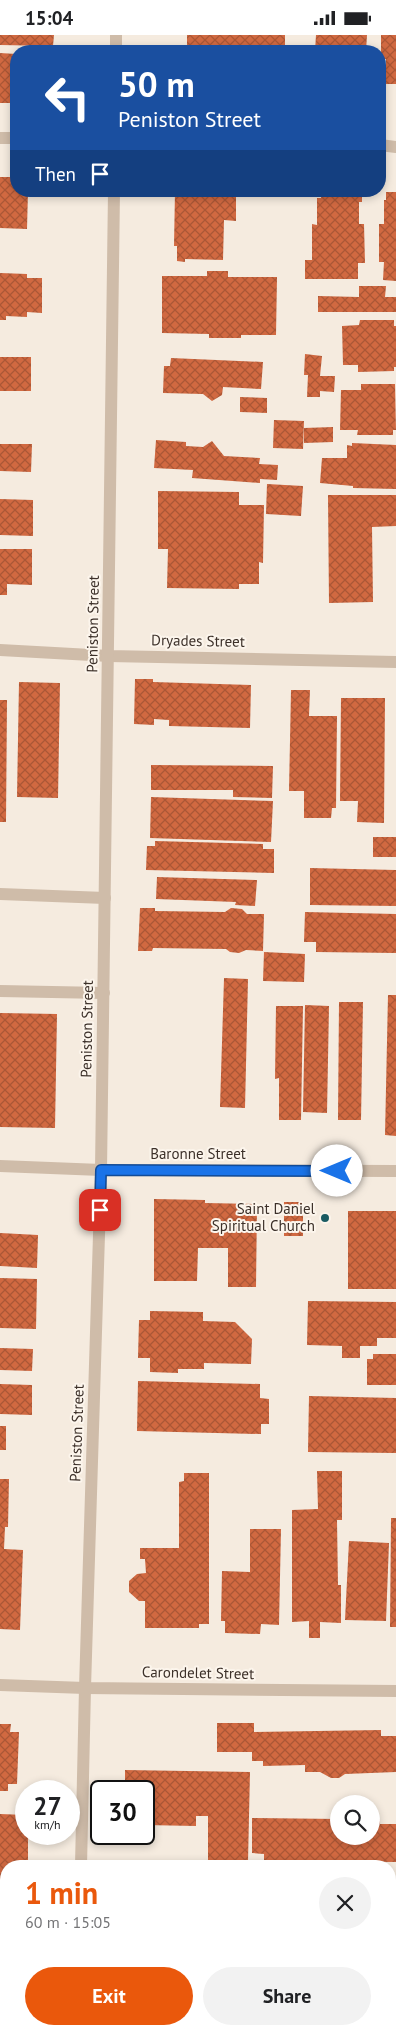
<!DOCTYPE html>
<meta charset="utf-8">
<style>
:root{--surface:#fff;--page:#f2f2f2;--text:#202124;--muted:#757577;--accent:#ea580c}
body{margin:0;font-family:"PT Sans",sans-serif;background:var(--page);color:var(--text);height:100vh;display:flex;flex-direction:column;font-size:19px;white-space:nowrap}
*{box-sizing:border-box;margin:0}
p{font-size:16px;color:var(--muted)}
.icon{flex:none;width:28px;height:28px;fill:none;stroke:currentColor;stroke-width:2;stroke-linecap:round;stroke-linejoin:round}
.map{position:relative;flex:1;overflow:hidden}
.panel{position:absolute;left:0px;top:1825px;width:396px;height:175px;display:flex;flex-direction:column;background:var(--surface);border-radius:20px 20px 0 0;box-shadow:0 2px 8px #0003}
.panel>*{flex:none}
.hud{position:absolute;left:10px;top:10px;width:376px;height:152px;border-radius:20px;box-shadow:0 2px 8px #0003;background:#1a4fa0;color:#fff;overflow:hidden}
.tools{position:absolute;left:330px;top:1760px;display:grid;gap:10px}
.tools a{display:grid;place-items:center;width:50px;height:50px;border-radius:50%;background:var(--surface);box-shadow:0 2px 8px #0003;font-size:25px}
.speed{position:absolute;left:15px;top:1745px;display:flex;gap:10px;font-size:25px;font-weight:700;text-align:center}
.speed>*{display:grid;place-content:center;width:65px;height:65px;border-radius:50%;background:var(--surface);box-shadow:0 2px 8px #0003;line-height:1}
.speed small{font-size:12px;font-weight:400}
.speed .limit{border:2px solid #111;border-radius:8px;background:#fff;color:#111}
.pin{position:absolute;display:grid;place-items:center;width:42px;height:42px;color:#fff;margin:-21px;border-radius:10px;box-shadow:0 2px 8px #0006}
.me{position:absolute;width:55px;margin:-28px;rotate:270deg;stroke-linejoin:round;filter:drop-shadow(0 0 4px #0008)}
.turn{display:flex;align-items:center;gap:18px;height:105px;padding:0 25px;font-size:22px}
.turn .icon{width:65px;height:65px;stroke-width:2.5}
.turn b{display:block;font-size:35px;line-height:42px}
.then{display:flex;align-items:center;height:48px;padding:0 25px;background:#0003;gap:10px;font-size:19px}
.round{display:grid;place-items:center;flex:none;width:52px;height:52px;border-radius:26px;background:var(--page)}
.overview{display:flex;align-items:center;justify-content:space-between;height:85px;padding:0 25px}
h1{font-size:30px;font-weight:700;line-height:38px;color:var(--accent)}
.primary-button{display:flex;gap:10px;margin-top:auto;padding:10px 25px}
.primary-button a{flex:1;height:58px;border-radius:30px;background:var(--accent);color:#fff;font-size:20px;font-weight:700;line-height:58px;text-align:center}
.primary-button a+a{background:var(--page);color:var(--text)}
.status{display:flex;justify-content:space-between;align-items:center;height:35px;padding:0 25px;background:var(--surface);direction:ltr}
.status svg{height:14px;fill:currentColor}
.map>svg:first-child{display:block}
.building{fill:url(#building-cross-hatch)}
.lines{fill:none;stroke-linecap:round;stroke-linejoin:round}
.minor{stroke:#cfbca9;stroke-width:12}
.route-casing{stroke:#114b97;stroke-width:12}
.route{stroke:#1a73e8;stroke-width:9}
.poi-dot{fill:#1a5b62;stroke:#fcf5ec;stroke-width:2}
.labels{text-anchor:middle;stroke-width:4;stroke-linejoin:round;paint-order:stroke}
.street-label{font-size:15px;fill:#3c3029;stroke:#fcf5ec}
.poi-label{font-size:15px;fill:#3c3029;stroke:#fcf5ec;text-anchor:end}
</style>
<div class="status"><b>15:04</b><svg viewBox="0 0 49 12"><path d="M0 12V9h3v3zM5 12V6h3v6zM10 12V3h3v9zM15 12V0h3v12zM26 1h20v11H26zM47 4h2v5h-2z"/></svg></div>
<div class="map">
<svg width="396" height="2000" viewBox="0 0 396 2000">
<defs>
<pattern id="building-cross-hatch" width="8" height="8" patternUnits="userSpaceOnUse" patternTransform="scale(1.25)"><rect width="8" height="8" fill="#d16941"/><path d="M0 0l8 8M0 8l8-8" fill="none" stroke="#ab5736"/></pattern>
</defs>
<rect width="100%" height="100%" fill="#f5ebdf"/>
<g class="building">
<polygon points="0,0 54,0 53,11 0,10"/>
<rect x="187" y="0" width="98" height="16"/>
<polygon points="316,0 367,0 366,16 315,16"/>
<polygon points="381,0 396,0 396,49 386,49 386,24 381,24"/>
<polygon points="0,18 16,19 16,68 0,68"/>
<polygon points="0,142 16,142 16,156 28,156 27,194 0,193"/>
<polygon points="175,156 236,156 236,186 224,185 223,225 185,224 185,227 177,226 177,211 174,211"/>
<polygon points="362,156 362,167 359,167 359,189 364,189 365,228 358,228 358,244 305,244 305,225 312,225 312,189 317,190 317,163 321,163 321,157"/>
<polygon points="386,157 396,157 396,246 383,245 384,227 379,227 379,189 384,189 384,165 386,165"/>
<polygon points="207,236 228,236 228,242 277,242 276,300 241,300 241,303 209,303 209,299 162,298 162,241 207,241"/>
<polygon points="0,238 27,239 27,243 42,243 42,278 27,277 27,282 6,281 6,285 0,285"/>
<polygon points="359,251 386,251 385,262 396,262 396,277 318,277 318,261 359,262"/>
<polygon points="360,285 394,285 394,291 396,291 396,332 394,332 394,336 358,337 358,330 343,330 342,291 359,290"/>
<polygon points="305,319 322,321 320,341 335,341 334,357 320,356 320,362 307,362 308,340 304,340"/>
<rect x="0" y="322" width="31" height="34"/>
<polygon points="171,323 263,327 261,354 223,352 222,360 212,366 203,359 163,358 164,331 170,331"/>
<polygon points="361,349 395,349 396,395 393,395 393,400 357,400 358,395 340,395 341,355 361,355"/>
<polygon points="240,362 267,363 267,378 240,377"/>
<polygon points="274,385 304,386 303,414 273,413"/>
<polygon points="333,392 333,407 304,408 304,393"/>
<polygon points="156,405 186,407 186,411 203,412 212,406 224,421 260,423 259,429 278,430 277,445 260,444 260,448 192,443 193,435 154,433"/>
<polygon points="352,408 396,410 396,454 353,453 353,451 320,448 322,423 347,423 347,410 352,411"/>
<polygon points="0,409 32,409 31,437 0,436"/>
<polygon points="267,449 303,451 301,481 266,479"/>
<polygon points="158,456 239,457 239,470 264,470 263,528 259,527 259,549 239,549 239,554 167,553 168,514 158,514"/>
<polygon points="328,460 396,460 396,491 372,492 373,567 329,568"/>
<polygon points="0,464 33,465 33,501 0,500"/>
<polygon points="0,514 32,514 32,550 7,549 7,560 0,560"/>
<polygon points="135,644 153,644 153,647 251,650 250,693 169,691 169,685 154,684 154,690 134,689"/>
<polygon points="19,647 60,648 58,763 17,762"/>
<polygon points="291,655 310,655 309,681 337,681 336,773 332,773 331,783 304,783 304,756 289,756"/>
<polygon points="341,663 385,663 384,788 357,787 358,766 340,766"/>
<polygon points="0,665 7,665 6,787 0,787"/>
<polygon points="151,730 273,731 272,763 233,762 233,755 151,755"/>
<polygon points="151,762 273,766 271,807 150,803"/>
<rect x="373" y="802" width="23" height="20"/>
<polygon points="155,806 263,809 263,814 274,814 274,838 146,835 147,811 155,811"/>
<polygon points="310,833 396,835 396,871 310,870"/>
<polygon points="157,842 257,845 255,871 235,870 236,867 156,864"/>
<polygon points="140,873 155,873 155,876 225,877 231,873 242,874 247,879 264,879 263,916 246,915 239,918 230,917 226,914 153,913 152,916 138,916"/>
<polygon points="305,877 396,879 396,918 316,917 316,907 304,907"/>
<polygon points="264,917 305,919 304,947 263,946"/>
<polygon points="224,943 248,944 245,1073 220,1072"/>
<polygon points="388,960 396,960 396,1101 385,1100"/>
<polygon points="339,967 363,967 361,1085 338,1085"/>
<polygon points="305,970 329,971 327,1078 303,1077"/>
<polygon points="276,971 303,971 301,1085 279,1085 279,1043 275,1044"/>
<polygon points="0,978 57,979 55,1093 0,1092"/>
<polygon points="154,1164 205,1165 205,1168 257,1169 256,1252 228,1252 228,1213 198,1213 197,1246 154,1246"/>
<rect x="284" y="1167" width="19" height="34"/>
<rect x="348" y="1176" width="48" height="78"/>
<polygon points="0,1198 38,1200 37,1233 0,1231"/>
<polygon points="0,1243 37,1244 36,1294 0,1293"/>
<polygon points="308,1266 396,1267 396,1303 377,1303 377,1311 360,1311 360,1323 342,1323 342,1311 307,1310"/>
<polygon points="150,1276 203,1277 203,1286 235,1287 252,1304 251,1329 204,1328 204,1334 178,1334 178,1338 150,1337 150,1323 138,1323 139,1285 150,1285"/>
<polygon points="0,1313 33,1314 32,1336 0,1335"/>
<polygon points="373,1319 396,1319 396,1350 367,1350 367,1324 373,1324"/>
<polygon points="138,1346 260,1349 260,1363 269,1364 269,1389 261,1389 261,1399 137,1396"/>
<polygon points="0,1349 32,1350 32,1380 0,1379"/>
<polygon points="309,1361 396,1363 396,1418 308,1417"/>
<rect x="0" y="1391" width="6" height="24"/>
<polygon points="317,1436 342,1436 342,1485 337,1485 338,1550 341,1550 341,1588 320,1587 320,1603 309,1603 309,1586 292,1587 292,1475 318,1474"/>
<polygon points="184,1438 209,1438 209,1589 199,1589 199,1593 145,1593 145,1566 139,1566 129,1557 129,1546 137,1539 146,1538 145,1524 140,1524 140,1513 179,1513 179,1447 184,1446"/>
<polygon points="0,1444 9,1444 8,1492 5,1492 4,1514 23,1515 20,1595 0,1594"/>
<polygon points="391,1483 396,1483 396,1592 390,1592"/>
<polygon points="250,1494 281,1494 279,1590 261,1589 260,1599 225,1598 225,1586 221,1586 222,1536 250,1537"/>
<polygon points="349,1506 389,1508 386,1586 345,1585"/>
<polygon points="217,1688 254,1688 254,1697 381,1695 381,1701 396,1701 396,1737 345,1739 339,1743 331,1743 320,1737 305,1737 305,1730 263,1731 263,1726 252,1726 252,1717 217,1717"/>
<polygon points="0,1689 11,1689 10,1697 19,1697 17,1749 8,1749 8,1756 0,1756"/>
<polygon points="125,1735 250,1737 248,1827 208,1827 208,1781 196,1781 196,1791 144,1790 144,1756 125,1756"/>
<polygon points="0,1779 26,1780 26,1799 28,1799 28,1831 6,1831 6,1852 0,1852"/>
<polygon points="252,1783 339,1784 339,1801 371,1801 371,1784 380,1784 380,1789 396,1789 396,1827 264,1826 264,1819 252,1818"/>
<polygon points="0,1881 6,1881 6,1994 29,1994 29,2000 0,2000"/>
<rect x="390" y="1888" width="6" height="46"/>
<polygon points="124,1994 210,1994 209,2000 123,2000"/>
<polygon points="246,1994 275,1994 274,2000 246,1997"/>
<rect x="281" y="1994" width="108" height="6"/>
</g>
<g class="lines">
<g class="minor">
<polyline points="116,16 116,0"/>
<polyline points="0,103 16,103"/>
<polyline points="380,110 396,112"/>
<polyline points="0,615 109,621 396,627"/>
<polyline points="0,859 105,863"/>
<polyline points="0,956 104,958"/>
<polyline points="0,1131 101,1135 396,1136"/>
<polyline points="0,1650 85,1653 396,1656"/>
<polyline points="81,1831 85,1653 101,1135 114,156"/>
<polyline points="78,2000 78,1994"/>
</g>
</g>
<g class="lines">
<g class="route-casing">
<polyline id="route" points="100,1175 101,1135 337,1136"/>
</g>
<use href="#route" class="route"/>
</g>
<circle class="poi-dot" cx="325" cy="1183" r="5"/>
<g class="labels">
<g class="street-label">
<text transform="translate(93 589) rotate(-89)" y="5">Peniston Street</text>
<text transform="translate(198 606) rotate(1)" y="5">Dryades Street</text>
<text transform="translate(87 994) rotate(-89)" y="5">Peniston Street</text>
<text x="198" y="1124">Baronne Street</text>
<text transform="translate(77 1398) rotate(-88)" y="5">Peniston Street</text>
<text transform="translate(198 1638) rotate(1)" y="5">Carondelet Street</text>
</g>
<g class="poi-label">
<text x="315" y="1179">Saint Daniel<tspan x="315" dy="17">Spiritual Church</tspan></text>
</g>
</g>
</svg>
<div class="tools">
<a><svg class="icon" aria-label="search" viewBox="0 0 24 24"><circle cx="10" cy="10" r="6"/><path d="M15 15l6 6"/></svg></a>
</div>
<div class="speed"><div>27<small>km/h</small></div><div class="limit">30</div></div>
<div class="pin" style="left:100px;top:1175px;background:#d93025"><svg class="icon" aria-label="arrive" viewBox="0 0 24 24"><path d="M6 21V4h12l-3 4 3 4H6"/></svg></div>
<svg class="me" style="left:337px;top:1136px" viewBox="-20 -20 40 40"><circle r="19" fill="#fff"/><path d="M0-13L10 11 0 6-10 11z" fill="#1a73e8"/></svg>
<div class="hud">
<div class="turn"><svg class="icon" aria-label="left" viewBox="0 0 24 24"><path d="M17 20v-9H6M10 6l-5 5 5 5"/></svg><div><b>50 m</b>Peniston Street</div></div>
<div class="then">Then<svg class="icon" aria-label="arrive" viewBox="0 0 24 24"><path d="M6 21V4h12l-3 4 3 4H6"/></svg></div>
</div>
<section class="panel">
<div class="overview"><div><h1>1 min</h1><p>60 m · 15:05</p></div><a class="round"><svg class="icon" aria-label="close" viewBox="0 0 24 24"><path d="M6 6l12 12M18 6L6 18"/></svg></a></div>
<div class="primary-button"><a>Exit</a><a>Share</a></div>
</section>
</div>
